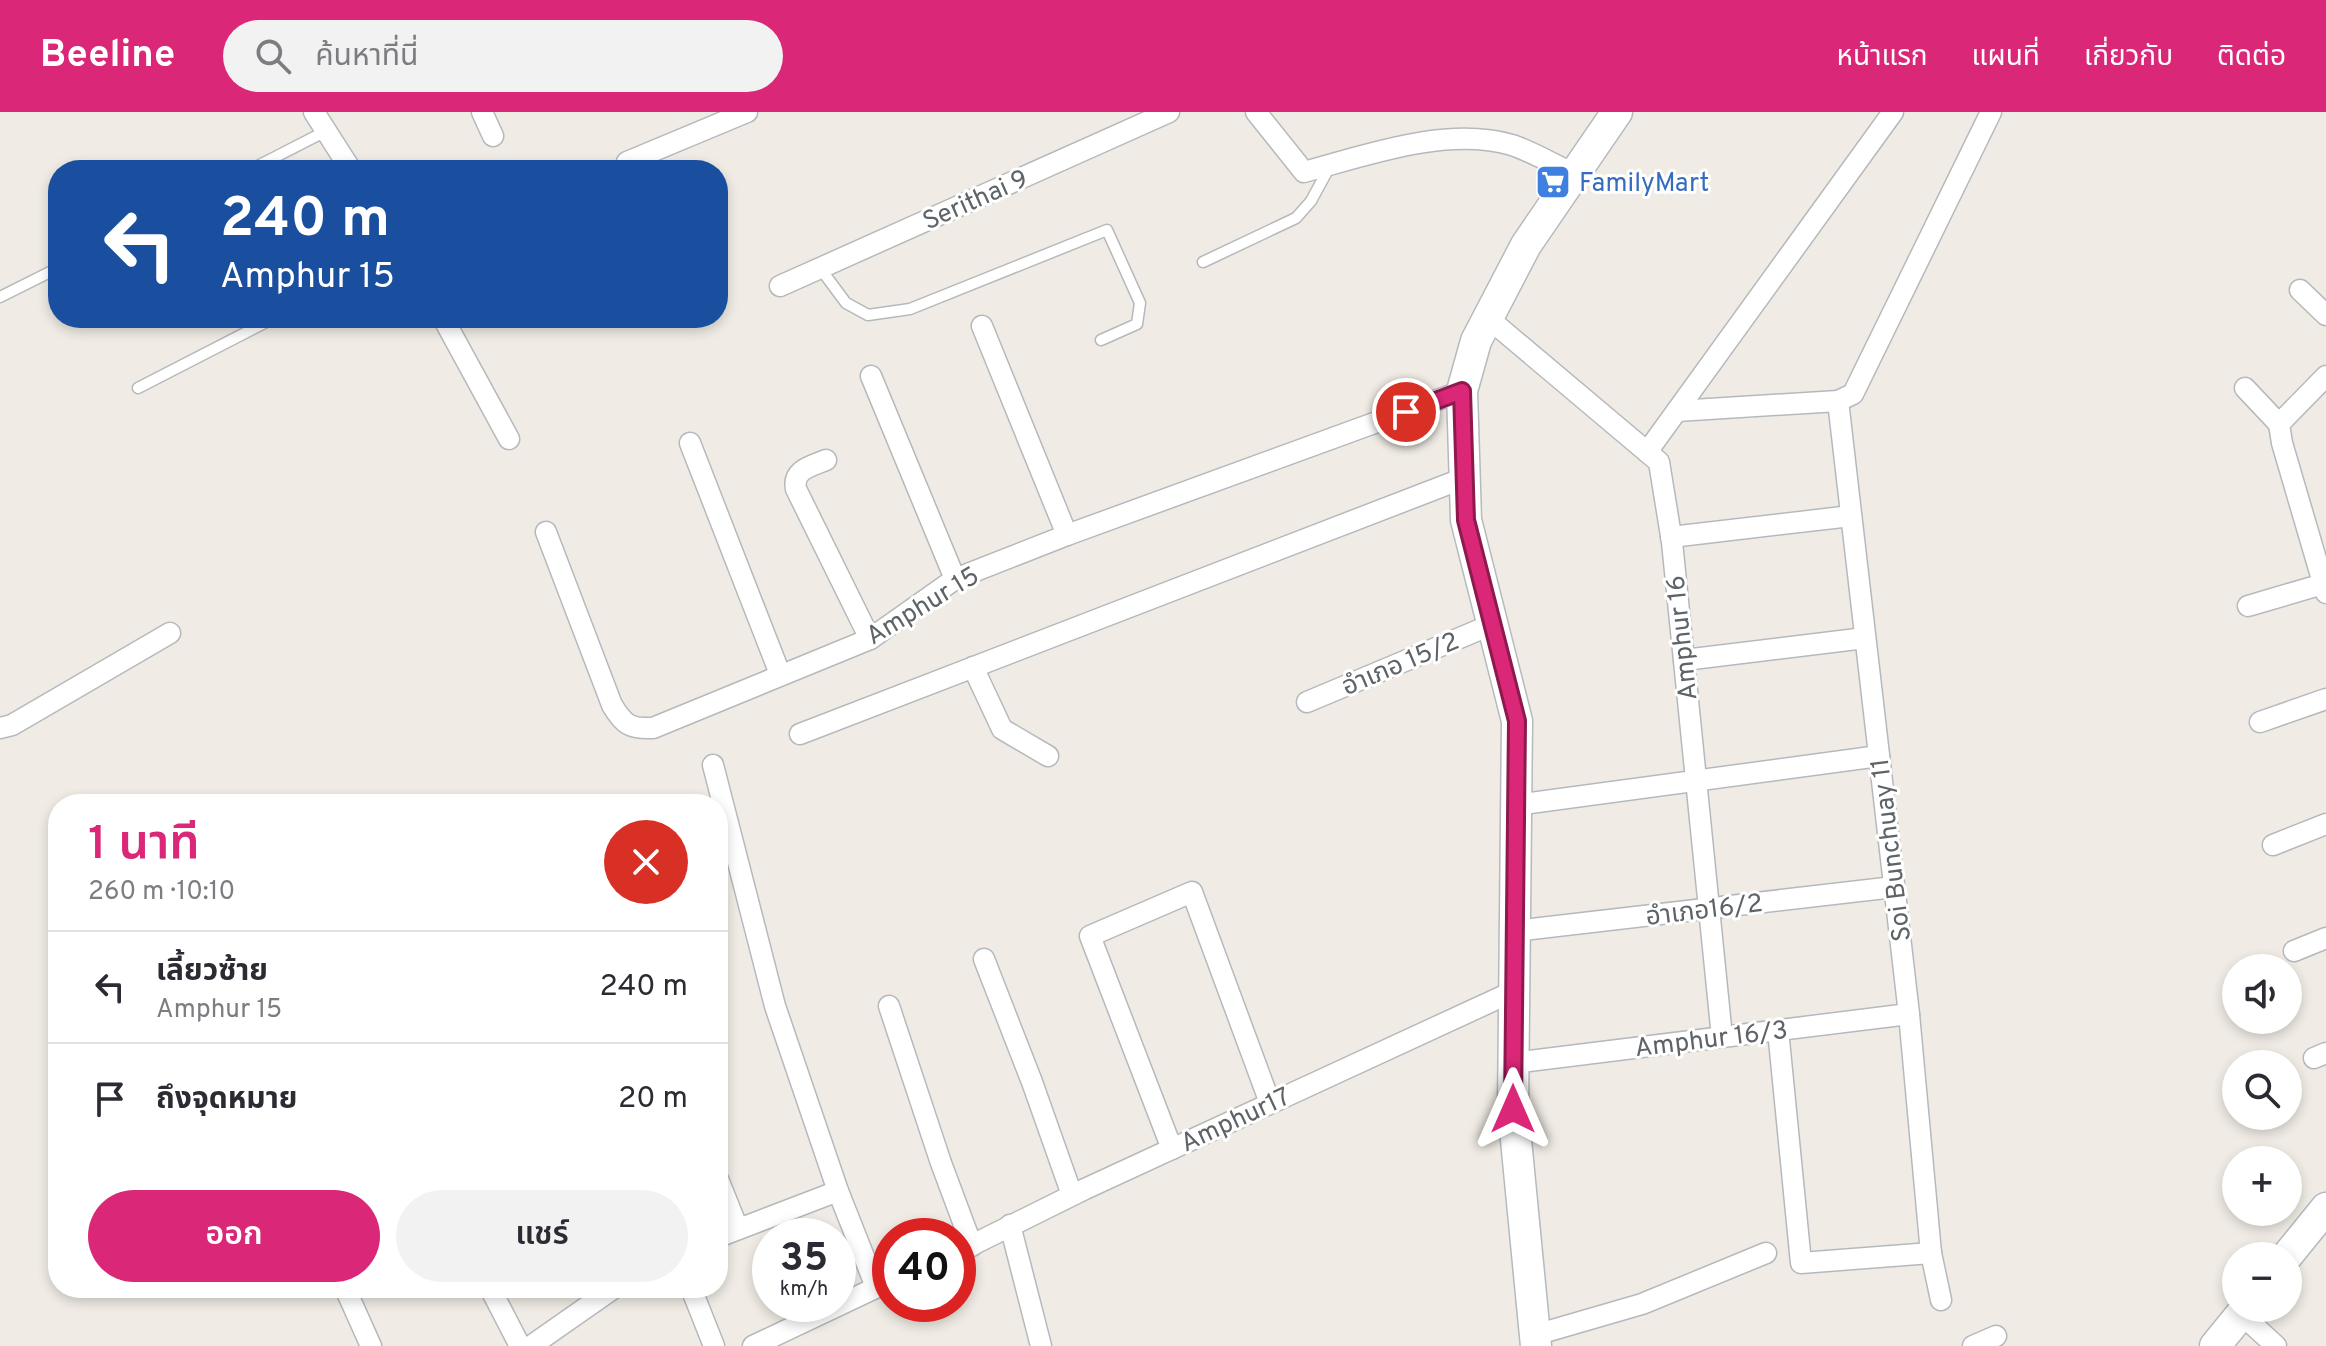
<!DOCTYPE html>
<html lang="th">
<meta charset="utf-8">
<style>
:root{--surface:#fff;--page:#f2f2f3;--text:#2b2b33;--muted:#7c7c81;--line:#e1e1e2;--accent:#db2777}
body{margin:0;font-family:Overpass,"Noto Sans Thai",sans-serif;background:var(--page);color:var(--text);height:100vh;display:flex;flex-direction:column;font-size:30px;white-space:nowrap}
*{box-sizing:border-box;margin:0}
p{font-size:26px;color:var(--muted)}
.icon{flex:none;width:44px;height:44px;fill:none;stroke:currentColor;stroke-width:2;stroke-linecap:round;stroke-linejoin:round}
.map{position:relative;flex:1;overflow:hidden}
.drawer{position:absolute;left:48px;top:682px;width:680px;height:504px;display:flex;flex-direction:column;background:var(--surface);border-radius:32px;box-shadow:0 4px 12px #0003}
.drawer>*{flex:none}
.top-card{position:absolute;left:48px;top:48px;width:680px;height:168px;border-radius:32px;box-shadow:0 4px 12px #0003;background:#1a4fa0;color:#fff;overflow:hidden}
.buttons{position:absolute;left:2222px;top:842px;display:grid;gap:16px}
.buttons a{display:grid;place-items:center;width:80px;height:80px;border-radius:50%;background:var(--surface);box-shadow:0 4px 12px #0003;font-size:40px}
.speed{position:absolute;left:752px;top:1106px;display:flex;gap:16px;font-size:40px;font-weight:700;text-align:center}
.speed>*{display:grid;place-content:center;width:104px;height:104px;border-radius:50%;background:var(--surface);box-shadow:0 4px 12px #0003;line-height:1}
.speed small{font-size:20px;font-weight:400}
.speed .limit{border:12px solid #d22;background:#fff;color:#111}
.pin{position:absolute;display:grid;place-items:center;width:68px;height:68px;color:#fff;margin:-34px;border:4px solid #fff;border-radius:50%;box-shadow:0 2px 8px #0007}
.me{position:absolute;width:88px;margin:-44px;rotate:0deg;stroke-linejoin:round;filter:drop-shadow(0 0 6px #0008)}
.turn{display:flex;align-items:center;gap:28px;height:168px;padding:0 40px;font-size:36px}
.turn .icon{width:104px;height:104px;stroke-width:2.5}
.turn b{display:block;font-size:56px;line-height:68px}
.round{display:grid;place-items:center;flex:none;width:84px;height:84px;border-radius:42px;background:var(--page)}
.summary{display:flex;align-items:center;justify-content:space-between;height:136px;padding:0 40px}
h1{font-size:48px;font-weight:600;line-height:60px;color:var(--accent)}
.button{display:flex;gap:16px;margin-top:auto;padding:16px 40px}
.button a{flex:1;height:92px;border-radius:48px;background:var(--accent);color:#fff;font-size:32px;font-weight:600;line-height:92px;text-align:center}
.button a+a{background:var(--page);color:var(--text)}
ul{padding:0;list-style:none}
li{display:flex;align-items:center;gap:24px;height:112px;padding:0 40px;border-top:2px solid var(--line)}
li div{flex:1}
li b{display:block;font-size:30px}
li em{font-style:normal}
header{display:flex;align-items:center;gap:48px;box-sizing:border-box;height:112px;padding:0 40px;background:var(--accent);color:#fff}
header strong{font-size:38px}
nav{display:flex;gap:44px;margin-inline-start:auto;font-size:28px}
.search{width:560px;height:72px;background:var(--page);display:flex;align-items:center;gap:20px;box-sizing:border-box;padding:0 28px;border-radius:44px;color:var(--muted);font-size:30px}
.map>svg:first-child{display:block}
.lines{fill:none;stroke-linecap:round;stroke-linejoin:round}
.lane-casing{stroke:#b6b9bc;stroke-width:13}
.street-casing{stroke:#b6b9bc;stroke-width:23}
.secondary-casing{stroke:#b4babd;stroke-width:33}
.lane{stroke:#fff;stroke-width:10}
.street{stroke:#fff;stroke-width:20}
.secondary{stroke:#fff;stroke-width:30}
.route-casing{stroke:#8e194d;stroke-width:20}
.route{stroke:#db2777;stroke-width:14}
.labels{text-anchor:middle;stroke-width:6;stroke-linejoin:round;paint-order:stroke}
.shop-label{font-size:26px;fill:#366cbe;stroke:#fff;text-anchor:start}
.street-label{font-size:26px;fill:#5d6366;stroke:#fff}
</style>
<header>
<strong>Beeline</strong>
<div class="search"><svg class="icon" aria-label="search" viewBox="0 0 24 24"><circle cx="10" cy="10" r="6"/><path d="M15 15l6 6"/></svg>ค้นหาที่นี่</div>
<nav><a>หน้าแรก</a><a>แผนที่</a><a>เกี่ยวกับ</a><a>ติดต่อ</a></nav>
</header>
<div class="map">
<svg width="2326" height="1234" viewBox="0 0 2326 1234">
<rect width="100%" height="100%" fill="#f0ece5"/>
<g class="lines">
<g class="lane-casing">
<g id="lane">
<polyline points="250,58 326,19"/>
<polyline points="1203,150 1296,106 1311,89 1330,54"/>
<polyline points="820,156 846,191 868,203 910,197 1107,118 1140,191 1137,212 1101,228"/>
<polyline points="0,185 58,156"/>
<polyline points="138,276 274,206"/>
</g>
</g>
<g class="street-casing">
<g id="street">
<polyline points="314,0 351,58"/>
<polyline points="482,0 493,24"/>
<path d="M 1256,0 L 1304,60 C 1367,43 1447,14 1512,33 C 1533,40 1554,53 1575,62"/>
<polyline points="627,50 747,0"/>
<polyline points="780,174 1169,0"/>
<polyline points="2300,178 2326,203"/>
<polyline points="443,206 509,327"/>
<polyline points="1488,206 1659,350 1672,430 1722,925"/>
<polyline points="982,214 1067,423"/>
<polyline points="871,264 955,467"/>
<polyline points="2326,264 2279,312 2282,331 2326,481"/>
<polyline points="2245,276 2279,312"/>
<polyline points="1838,289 1909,902 1931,1141 1941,1188"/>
<polyline points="1677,299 1838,289 1853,282 1991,0"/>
<polyline points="690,331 780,562"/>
<polyline points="1647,340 1893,0"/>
<path d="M 826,348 C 811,354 792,358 796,377 L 870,527"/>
<path d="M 546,420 L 612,593 C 624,613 630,617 653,616 L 870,527 L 955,467 L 1067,423 L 1462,279"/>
<polyline points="1671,425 1851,404"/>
<polyline points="2248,494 2323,472"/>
<polyline points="1684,548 1865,526"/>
<polyline points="973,555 1002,617 1048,644"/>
<polyline points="1307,590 1493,512"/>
<polyline points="2260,610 2326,587"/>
<polyline points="0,616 12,613 170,521"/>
<polyline points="800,622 1464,366"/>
<polyline points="713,653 775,894 838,1079 876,1175"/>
<polyline points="1515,693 1879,644"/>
<polyline points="2273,733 2326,712"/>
<polyline points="1514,819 1894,775"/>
<polyline points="2294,839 2326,826"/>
<polyline points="984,847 1032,970 1072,1083"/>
<polyline points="889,894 941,1051 972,1134"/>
<polyline points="1778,918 1801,1151 1931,1141"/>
<polyline points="2314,946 2326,941"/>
<polyline points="1513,951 1909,902"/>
<polyline points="1172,1037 1090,824 1192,780 1270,991"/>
<polyline points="718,1067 738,1117"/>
<polyline points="1010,1113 1041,1234"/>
<polyline points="718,1125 838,1079"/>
<polyline points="958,1140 1085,1077 1514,879"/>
<polyline points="345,1176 371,1234"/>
<polyline points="490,1176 520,1234"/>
<polyline points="691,1176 714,1234"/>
<polyline points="2241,1202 2276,1234"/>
<polyline points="1535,1223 1642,1192 1766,1141"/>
<polyline points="531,1234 614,1176"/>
<polyline points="753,1234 890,1169"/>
<polyline points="1973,1234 1996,1224"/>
</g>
</g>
<g class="secondary-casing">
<g id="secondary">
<polyline points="2287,1144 2326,1096"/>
<polyline points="1536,1234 1513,997 1517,609 1466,408 1462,279 1476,229 1526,133 1617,0"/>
<polyline points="2215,1234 2246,1196"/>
</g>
</g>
<use href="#lane" class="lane"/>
<use href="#street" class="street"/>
<use href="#secondary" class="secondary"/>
</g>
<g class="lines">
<g class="route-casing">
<polyline id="route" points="1406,300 1462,279 1466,408 1517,609 1513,997"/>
</g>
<use href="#route" class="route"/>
</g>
<defs>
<g id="supermarket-square" transform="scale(1.8)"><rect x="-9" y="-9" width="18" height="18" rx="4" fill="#3f7fe0" stroke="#fff"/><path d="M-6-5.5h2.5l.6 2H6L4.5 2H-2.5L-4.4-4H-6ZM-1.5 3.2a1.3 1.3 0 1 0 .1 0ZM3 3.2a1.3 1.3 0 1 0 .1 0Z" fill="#fff"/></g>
</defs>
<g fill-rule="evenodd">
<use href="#supermarket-square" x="1553" y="70"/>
</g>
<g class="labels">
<g class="shop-label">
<text x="1579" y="79">FamilyMart</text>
</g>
<g class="street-label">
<text transform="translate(975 87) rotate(-24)" y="9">Serithai 9</text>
<text transform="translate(922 493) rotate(-31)" y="9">Amphur 15</text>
<text transform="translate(1681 526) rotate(-96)" y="9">Amphur 16</text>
<text transform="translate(1400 551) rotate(-23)" y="9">อำเภอ 15/2</text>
<text transform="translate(1890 738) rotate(-97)" y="9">Soi Bunchuay 11</text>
<text transform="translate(1704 797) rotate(-7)" y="9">อำเภอ16/2</text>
<text transform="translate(1711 926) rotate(-7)" y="9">Amphur 16/3</text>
<text transform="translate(1235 1007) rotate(-25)" y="9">Amphur17</text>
</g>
</g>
</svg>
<div class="buttons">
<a><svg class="icon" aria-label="sound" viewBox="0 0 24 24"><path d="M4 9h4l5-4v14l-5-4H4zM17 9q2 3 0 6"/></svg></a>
<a><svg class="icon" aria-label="search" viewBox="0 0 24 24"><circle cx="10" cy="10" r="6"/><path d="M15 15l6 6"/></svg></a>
<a>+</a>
<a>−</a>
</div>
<div class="speed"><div>35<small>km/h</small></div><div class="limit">40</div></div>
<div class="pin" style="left:1406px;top:300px;background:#d93025"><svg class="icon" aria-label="arrive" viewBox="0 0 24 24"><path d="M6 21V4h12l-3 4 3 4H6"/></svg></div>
<svg class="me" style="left:1513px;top:997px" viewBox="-20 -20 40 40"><path d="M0-17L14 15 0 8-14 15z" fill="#db2777" stroke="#fff" stroke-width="4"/></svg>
<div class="top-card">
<div class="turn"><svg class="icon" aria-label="left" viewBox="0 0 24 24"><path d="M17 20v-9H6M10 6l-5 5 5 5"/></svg><div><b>240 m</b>Amphur 15</div></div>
</div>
<section class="drawer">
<div class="summary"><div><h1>1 นาที</h1><p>260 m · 10:10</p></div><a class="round" style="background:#d93025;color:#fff"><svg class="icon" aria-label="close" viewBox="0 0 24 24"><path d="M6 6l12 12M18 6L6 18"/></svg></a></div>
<ul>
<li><svg class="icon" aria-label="left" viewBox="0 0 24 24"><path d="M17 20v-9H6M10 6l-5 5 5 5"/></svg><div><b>เลี้ยวซ้าย</b><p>Amphur 15</p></div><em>240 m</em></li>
<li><svg class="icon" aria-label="arrive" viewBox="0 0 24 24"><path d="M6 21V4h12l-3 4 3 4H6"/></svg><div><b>ถึงจุดหมาย</b></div><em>20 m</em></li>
</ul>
<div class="button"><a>ออก</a><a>แชร์</a></div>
</section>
</div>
